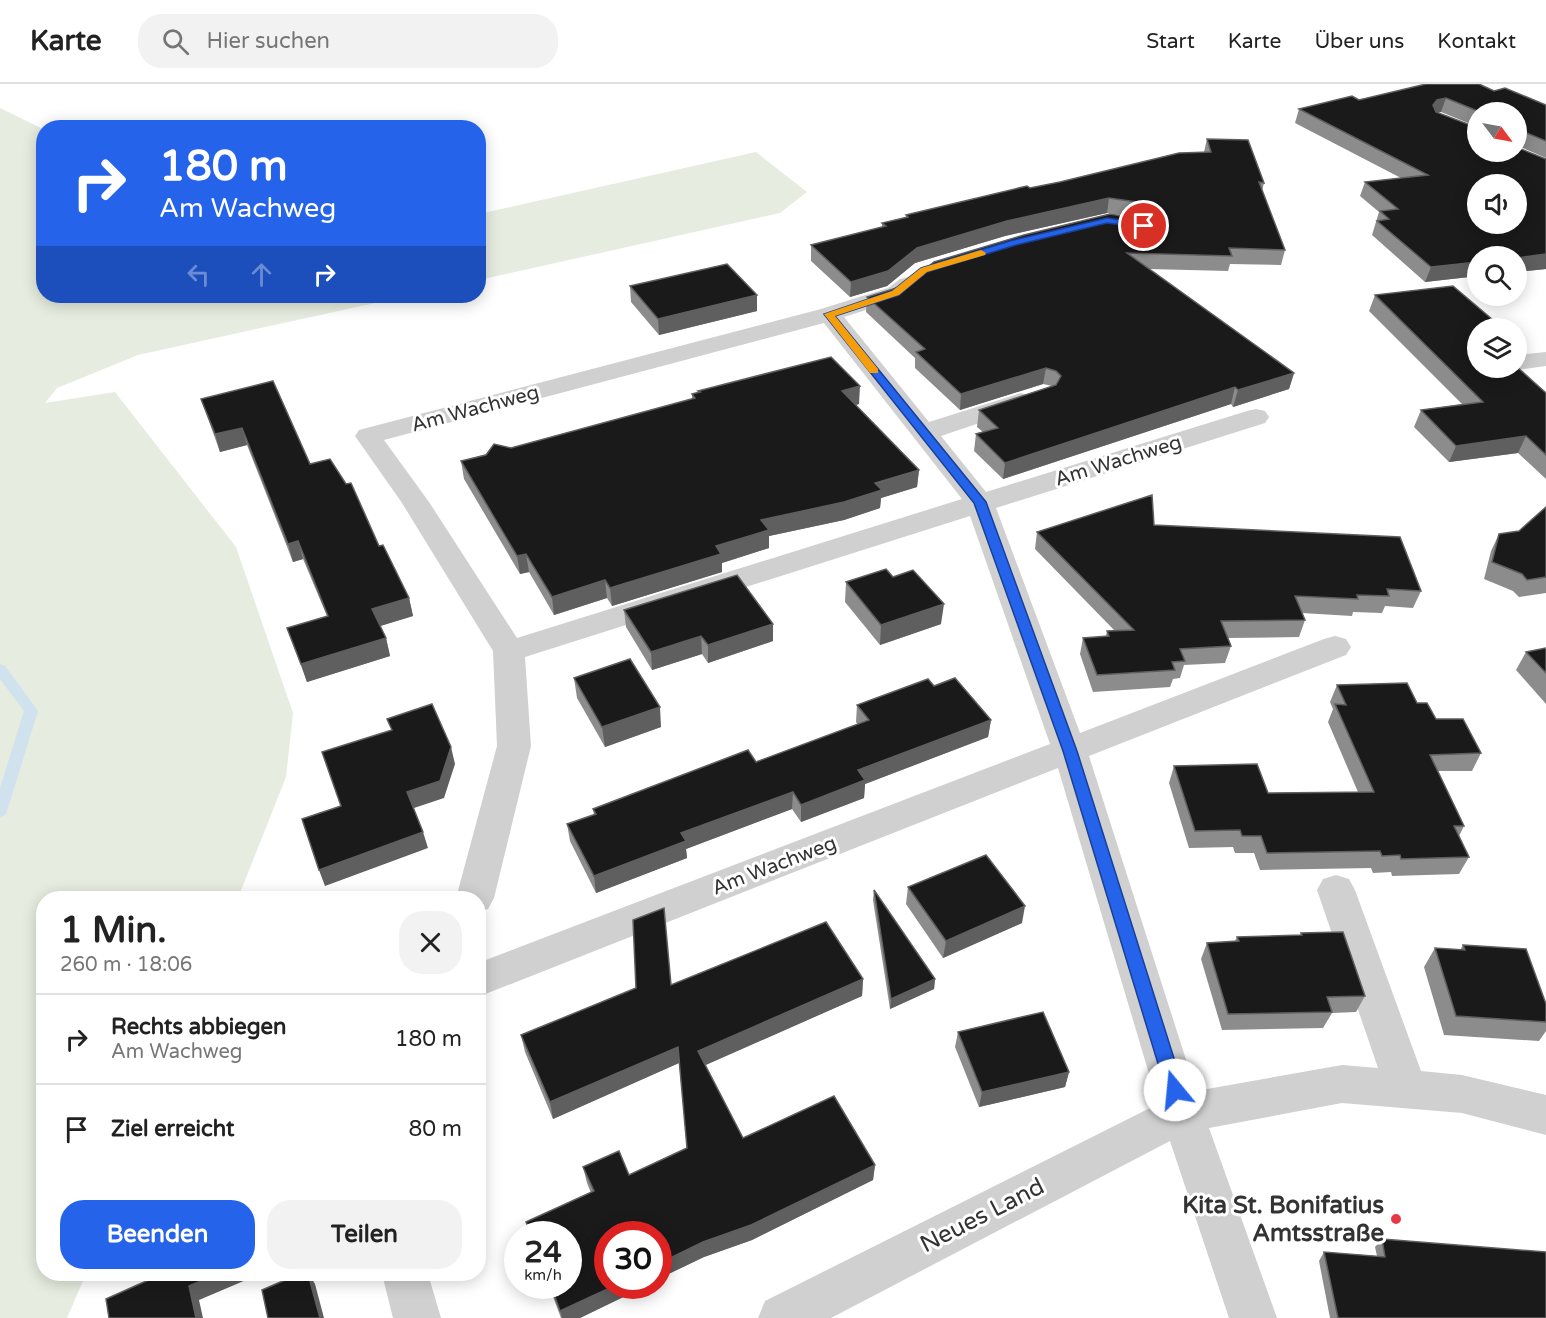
<!DOCTYPE html>
<html lang="de">
<meta charset="utf-8">
<style>
:root{--surface:#fff;--page:#f2f2f2;--text:#222;--muted:#767676;--line:#e0e0e0;--accent:#2563eb}
body{margin:0;font-family:"Varela Round",sans-serif;background:var(--page);color:var(--text);height:100vh;display:flex;flex-direction:column;font-size:22px;white-space:nowrap}
*{box-sizing:border-box;margin:0}
p{font-size:20px;color:var(--muted)}
.icon{flex:none;width:33px;height:33px;fill:none;stroke:currentColor;stroke-width:2;stroke-linecap:round;stroke-linejoin:round}
.map{position:relative;flex:1;overflow:hidden}
.sheet{position:absolute;left:36px;top:807px;width:450px;height:390px;display:flex;flex-direction:column;background:var(--surface);border-radius:24px;box-shadow:0 3px 15px #0003}
.sheet>*{flex:none}
.banner{position:absolute;left:36px;top:36px;width:450px;height:183px;border-radius:24px;box-shadow:0 3px 15px #0003;background:#2563eb;color:#fff;overflow:hidden}
.needle{width:39px;rotate:122deg}
.controls{position:absolute;left:1467px;top:18px;display:grid;gap:12px}
.controls a{display:grid;place-items:center;width:60px;height:60px;border-radius:50%;background:var(--surface);box-shadow:0 3px 15px #0003;font-size:30px}
.speed{position:absolute;left:504px;top:1137px;display:flex;gap:12px;font-size:30px;font-weight:700;text-align:center}
.speed>*{display:grid;place-content:center;width:78px;height:78px;border-radius:50%;background:var(--surface);box-shadow:0 3px 15px #0003;line-height:1}
.speed small{font-size:15px;font-weight:400}
.speed .limit{border:9px solid #d22;background:#fff;color:#111}
.pin{position:absolute;display:grid;place-items:center;width:51px;height:51px;color:#fff;margin:-26px;border:3px solid #fff;border-radius:50%;box-shadow:0 2px 6px #0007}
.me{position:absolute;width:66px;margin:-33px;rotate:343deg;stroke-linejoin:round;filter:drop-shadow(0 0 4px #0008)}
.turn{display:flex;align-items:center;gap:21px;height:126px;padding:0 24px;font-size:27px}
.turn .icon{width:78px;height:78px;stroke-width:2.5}
.turn b{display:block;font-size:42px;line-height:51px}
.lanes{display:flex;align-items:center;height:57px;padding:0 24px;background:#0003;justify-content:center;gap:30px;direction:ltr}
.lanes .off{opacity:.35}
.round{display:grid;place-items:center;flex:none;width:63px;height:63px;border-radius:24px;background:var(--page)}
.headline{display:flex;align-items:center;justify-content:space-between;height:102px;padding:0 24px}
h1{font-size:36px;font-weight:800;line-height:45px}
.action{display:flex;gap:12px;margin-top:auto;padding:12px 24px}
.action a{flex:1;height:69px;border-radius:24px;background:var(--accent);color:#fff;font-size:24px;font-weight:800;line-height:69px;text-align:center}
.action a+a{background:var(--page);color:var(--text)}
ul{padding:0;list-style:none}
li{display:flex;align-items:center;gap:18px;height:90px;padding:0 24px;border-top:2px solid var(--line)}
li div{flex:1}
li b{display:block;font-size:22px}
li em{font-style:normal}
header{display:flex;align-items:center;gap:36px;box-sizing:border-box;height:84px;padding:0 30px;background:var(--surface);border-bottom:2px solid var(--line)}
header strong{font-size:28px}
nav{display:flex;gap:33px;margin-inline-start:auto;font-size:21px}
.search{width:420px;height:54px;background:var(--page);display:flex;align-items:center;gap:15px;box-sizing:border-box;padding:0 21px;border-radius:24px;color:var(--muted);font-size:22px}
.map>svg:first-child{display:block}
.green{fill:#e6ecdf}
.lines{fill:none;stroke-linecap:round;stroke-linejoin:round}
.stream{fill:#cfe2ee;fill-rule:evenodd}
.street{fill:#d0d0d0;fill-rule:evenodd}
.wall{fill:#8c8c8c}
.shaded-wall{fill:#5f5f5f}
.building{fill:#1a1a1a;stroke:#5f5f5f;stroke-width:1.5;fill-rule:evenodd}
.route{fill:#2563eb;stroke:#184099;stroke-width:1.5}
.slow{fill:#f59e0b}
.poi-dot{fill:#e63946;stroke:#fff;stroke-width:2}
.labels{text-anchor:middle;stroke-width:6;stroke-linejoin:round;paint-order:stroke}
.street-label{font-size:20px;fill:#333;stroke:#fff}
.near-poi-label{font-size:24px;font-weight:bold;fill:#333;stroke:#fff;text-anchor:end}
.near-street-label{font-size:24px;fill:#333;stroke:#fff}
</style>
<header>
<strong>Karte</strong>
<div class="search"><svg class="icon" aria-label="search" viewBox="0 0 24 24"><circle cx="10" cy="10" r="6"/><path d="M15 15l6 6"/></svg>Hier suchen</div>
<nav><a>Start</a><a>Karte</a><a>Über uns</a><a>Kontakt</a></nav>
</header>
<div class="map">
<svg width="1546" height="1234" viewBox="0 0 1546 1234">
<rect width="100%" height="100%" fill="#fff"/>
<g class="green">
<polygon points="0,24 43,45 44,212 407,212 138,271 57,304 45,319 115,308 236,463 293,629 286,693 238,814 44,814 44,1190 86,1190 67,1234 0,1234"/>
<polygon points="756,68 807,108 780,129 479,196 479,130"/>
</g>
<g class="lines">
<polygon class="stream" points="0,580 5,582 38,627 7,727 5,731 0,733 0,704 24,627 0,595"/>
<g class="street">
<path d="M 908,193 L 916,195 L 920,200 L 904,214 L 844,233 L 929,338 L 1021,309 L 1030,312 L 1034,317 L 1030,322 L 941,352 L 986,408 L 1247,327 L 1256,325 L 1265,327 L 1269,333 L 1265,339 L 996,424 L 1080,649 L 1324,555 L 1335,552 L 1346,555 L 1351,563 L 1346,571 L 1089,672 L 1196,1007 L 1342,981 L 1378,984 L 1317,806 L 1323,795 L 1336,791 L 1349,795 L 1355,806 L 1421,987 L 1462,991 L 1546,1011 L 1546,1051 L 1462,1029 L 1342,1019 L 1209,1044 L 1277,1234 L 1229,1234 L 1170,1057 L 831,1234 L 758,1234 L 765,1217 L 1158,1020 L 1058,684 L 478,913 L 478,879 L 1050,660 L 970,432 L 525,573 L 531,662 L 494,814 L 488,825 L 478,828 L 478,814 L 456,814 L 497,662 L 493,567 L 402,419 L 355,352 L 359,346 L 821,225 L 888,204 L 900,195 ZM 824,239 L 962,415 L 517,554 L 429,418 L 384,356 Z"/>
<polygon points="1546,268 1546,282 1516,286 1507,284 1516,284 1516,271"/>
<polygon points="382,1190 428,1190 441,1234 393,1234"/>
</g>
</g>
<g class="wall">
<polygon points="1494,7 1546,21 1546,74 1516,61 1516,28 1478,28 1478,43 1441,28 1438,28 1478,68 1546,75 1546,185 1516,188 1516,172 1478,172 1478,192 1425,198 1372,151 1379,128 1360,112 1365,98 1401,94 1295,39 1299,25 1359,16"/>
<polygon points="1207,55 1264,99 1262,107 1285,166 1281,181 1230,180 1228,187 1149,185 1294,289 1289,305 1233,323 1231,320 1003,395 974,367 976,350 983,348 977,343 979,326 1052,302 1043,300 960,326 915,284 915,274 866,228 867,213 1150,135 1107,129 1005,152 915,179 887,202 850,213 811,177 811,161 882,143 882,139 906,133 906,131 1030,104 1204,68"/>
<polygon points="630,202 757,211 757,227 659,251 631,218"/>
<polygon points="1375,211 1478,244 1478,284 1546,309 1546,395 1518,369 1449,378 1414,343 1421,326 1462,320 1369,227"/>
<polygon points="698,307 859,320 855,321 919,386 917,403 881,414 880,424 844,436 769,452 769,464 722,479 722,488 612,522 607,514 554,531 529,488 520,490 464,395 461,377 692,315 692,310 698,309"/>
<polygon points="201,315 310,380 379,462 409,514 413,532 380,542 386,554 390,572 307,598 287,544 327,532 303,475 293,478 247,361 220,368"/>
<polygon points="1546,423 1546,509 1519,513 1513,507 1484,495 1491,467 1499,450 1519,447"/>
<polygon points="1154,441 1421,507 1413,524 1385,522 1382,529 1353,528 1352,532 1302,529 1305,536 1299,553 1228,554 1231,562 1225,579 1184,581 1180,594 1173,595 1170,603 1093,608 1080,570 1083,554 1106,552 1107,547 1115,547 1035,465 1037,448"/>
<polygon points="893,493 941,540 880,561 845,518 846,498"/>
<polygon points="624,526 773,557 708,579 702,570 652,586 626,543"/>
<polygon points="1546,564 1546,620 1516,586 1526,568"/>
<polygon points="574,594 661,643 605,663 577,614"/>
<polygon points="1337,601 1417,619 1436,635 1481,669 1472,687 1438,687 1464,742 1459,752 1469,773 1459,790 1392,792 1391,788 1373,789 1371,784 1260,786 1254,769 1235,769 1233,763 1189,764 1169,699 1174,682 1268,709 1358,708 1328,638 1333,625 1330,618"/>
<polygon points="934,602 991,636 988,653 865,700 864,714 801,738 792,725 686,765 687,774 596,809 570,757 567,740 594,731 593,725 756,678 858,641 856,638 857,621"/>
<polygon points="908,803 1022,839 943,874 906,820"/>
<polygon points="874,806 935,895 934,905 890,925 873,816"/>
<polygon points="1301,849 1365,912 1356,928 1332,929 1323,944 1222,946 1201,875 1207,859 1235,857 1237,853 1300,851"/>
<polygon points="1463,861 1546,920 1546,947 1539,957 1444,951 1424,883 1435,864 1460,866"/>
<polygon points="863,895 862,912 705,981 743,1054 875,1081 873,1096 752,1156 704,1173 658,1195 658,1150 646,1202 580,1234 561,1234 549,1202 568,1202 568,1150 530,1150 526,1138 591,1109 587,1099 583,1083 629,1091 687,1064 679,979 553,1035 525,968 521,951 671,901"/>
<polygon points="958,948 1069,988 1065,1003 979,1023 955,963"/>
<polygon points="1382,1155 1546,1234 1330,1234 1319,1177 1324,1168 1377,1172 1375,1163"/>
</g>
<g class="shaded-wall">
<polygon points="1446,14 1441,28 1432,30 1433,21 1437,16"/>
<polygon points="1522,47 1517,61 1516,61 1520,48"/>
<polygon points="1109,114 1107,129 1005,152 915,179 887,202 850,213 851,198 917,164 1007,137"/>
<polygon points="1546,170 1546,185 1516,188 1516,174"/>
<polygon points="1478,178 1478,192 1425,198 1431,183"/>
<polygon points="757,211 757,227 659,251 658,235"/>
<polygon points="1500,242 1499,244 1478,244"/>
<polygon points="1046,284 1043,300 960,326 961,310"/>
<polygon points="1294,289 1289,305 1233,323 1238,306"/>
<polygon points="860,302 859,320 841,325 842,307"/>
<polygon points="1235,303 1231,320 1003,395 1005,379"/>
<polygon points="242,344 247,361 220,368 215,350"/>
<polygon points="1526,352 1518,369 1449,378 1456,362"/>
<polygon points="919,386 917,403 881,414 880,424 844,436 769,452 769,464 722,479 722,488 612,522 610,504 761,436"/>
<polygon points="298,457 303,475 293,478 288,460"/>
<polygon points="526,470 529,488 520,490 517,472"/>
<polygon points="605,496 607,514 554,531 552,513"/>
<polygon points="409,514 413,532 377,543 372,525"/>
<polygon points="944,520 941,540 880,561 881,541"/>
<polygon points="773,540 773,557 708,579 708,561"/>
<polygon points="701,552 702,570 652,586 651,568"/>
<polygon points="386,554 390,572 307,598 301,580"/>
<polygon points="660,623 661,643 605,663 602,643"/>
<polygon points="991,636 988,653 865,700 864,714 801,738 801,721 858,686"/>
<polygon points="451,663 455,680 444,714 411,725 407,708"/>
<polygon points="793,708 792,725 686,765 687,774 596,809 594,792 681,749"/>
<polygon points="423,748 428,764 325,802 319,786"/>
<polygon points="1025,822 1022,839 943,874 946,857"/>
<polygon points="863,895 862,912 699,984 698,967"/>
<polygon points="935,895 934,905 890,925 891,915"/>
<polygon points="678,963 679,979 553,1035 550,1018"/>
<polygon points="1069,988 1065,1003 979,1023 982,1008"/>
<polygon points="875,1081 873,1096 752,1156 704,1173 658,1195 658,1180 703,1158"/>
<polygon points="217,1190 260,1190 199,1216 203,1234 196,1234 189,1202"/>
<polygon points="308,1190 309,1190 315,1200 324,1234 320,1234"/>
<polygon points="614,1202 646,1202 580,1234 562,1234 560,1227"/>
</g>
<g class="building">
<path d="M 1426,0 L 1479,0 L 1494,7 L 1505,4 L 1546,21 L 1546,57 L 1522,47 L 1520,48 L 1519,52 L 1516,52 L 1516,28 L 1480,28 L 1446,14 L 1437,16 L 1433,21 L 1436,28 L 1478,44 L 1478,68 L 1516,68 L 1516,63 L 1546,75 L 1546,170 L 1516,174 L 1516,172 L 1478,172 L 1478,178 L 1431,183 L 1377,137 L 1389,135 L 1380,127 L 1398,125 L 1365,98 L 1428,91 L 1299,25 L 1352,12 L 1359,16 ZM 1478,100 L 1516,100 L 1516,140 L 1478,140 Z"/>
<polygon points="1207,55 1248,56 1264,99 1259,98 1285,166 1229,164 1232,172 1127,169 1294,289 1238,306 1235,303 1005,379 976,350 998,344 979,326 1056,301 1061,292 1056,287 1046,284 961,310 916,268 925,265 867,213 906,201 934,178 1024,151 1110,130 1147,136 1156,134 1160,128 1157,121 1109,114 1007,137 917,164 888,187 851,198 811,161 886,142 882,139 908,133 906,131 1027,102 1030,104 1060,98 1179,69 1211,68"/>
<polygon points="727,180 757,211 658,235 630,202"/>
<polygon points="1453,202 1500,242 1475,245 1478,247 1478,284 1516,284 1516,282 1546,309 1546,371 1526,352 1456,362 1421,326 1483,318 1375,211"/>
<polygon points="831,273 860,302 842,307 919,386 875,399 882,406 844,418 761,436 769,446 716,462 721,470 610,504 605,496 552,513 526,470 517,472 461,377 486,371 494,360 511,364 695,314 692,310 700,308 698,307"/>
<polygon points="273,297 310,380 330,375 346,400 351,399 379,462 383,461 409,514 372,525 386,554 301,580 287,544 328,532 298,457 288,460 242,344 215,350 201,315"/>
<polygon points="1152,411 1154,441 1400,453 1421,507 1387,505 1389,512 1357,511 1358,515 1295,512 1305,536 1221,537 1231,562 1180,565 1185,577 1172,578 1175,586 1097,591 1083,554 1109,552 1107,547 1134,546 1037,448"/>
<polygon points="1546,423 1546,493 1527,496 1522,490 1492,478 1499,450 1519,447"/>
<polygon points="886,485 893,493 913,486 944,520 881,541 846,498"/>
<polygon points="737,491 773,540 708,561 701,552 651,568 624,526"/>
<polygon points="1546,564 1546,589 1526,568"/>
<polygon points="630,575 660,623 602,643 574,594"/>
<polygon points="955,594 991,636 858,686 865,696 801,721 793,708 681,749 686,757 594,792 567,740 596,730 593,725 748,666 756,678 869,636 857,621 928,595 934,602"/>
<polygon points="1407,599 1417,619 1427,619 1436,635 1463,635 1481,669 1430,671 1464,742 1454,742 1469,773 1401,775 1400,771 1382,772 1380,767 1267,769 1261,752 1242,752 1240,746 1195,747 1174,682 1257,680 1268,709 1374,708 1335,620 1346,621 1337,601"/>
<polygon points="432,620 451,663 440,697 407,708 423,748 319,786 302,735 341,722 322,668 392,646 387,635"/>
<polygon points="986,771 1025,822 946,857 908,803"/>
<polygon points="874,806 935,895 891,915"/>
<polygon points="664,824 671,901 826,838 863,895 698,967 743,1054 834,1012 875,1081 751,1141 703,1158 658,1180 658,1150 608,1150 608,1202 614,1202 560,1227 551,1202 568,1202 568,1150 531,1150 526,1138 594,1107 583,1083 619,1067 629,1091 687,1064 678,963 550,1018 521,951 636,904 633,836"/>
<polygon points="1343,848 1365,912 1327,913 1332,928 1228,930 1207,859 1239,857 1237,853 1302,851 1301,849"/>
<polygon points="1463,861 1526,865 1546,920 1546,938 1456,932 1435,864 1465,866"/>
<polygon points="1043,928 1069,988 982,1008 958,948"/>
<polygon points="1382,1155 1546,1168 1546,1234 1338,1234 1324,1168 1385,1173"/>
<polygon points="152,1190 217,1190 189,1202 196,1234 109,1234 106,1215 153,1194"/>
<polygon points="299,1190 308,1190 320,1234 268,1234 262,1206"/>
</g>
<polygon class="route" points="1107,134 1144,139 1148,142 1144,144 1107,139 1016,161 927,188 899,211 835,232 986,418 1077,667 1184,1006 1181,1012 1175,1014 1169,1012 1166,1006 1063,667 974,419 824,230 892,207 921,184 1010,157"/>
<polygon class="slow" points="981,166 986,169 985,171 927,188 899,211 835,232 878,285 878,289 870,289 824,230 892,207 921,184"/>
<circle class="poi-dot" cx="1396" cy="1135" r="6"/>
<g class="labels">
<g class="street-label">
<text transform="translate(475 324) rotate(-15)" y="7">Am Wachweg</text>
<text transform="translate(1118 376) rotate(-17)" y="7">Am Wachweg</text>
<text transform="translate(774 781) rotate(-21)" y="7">Am Wachweg</text>
</g>
<g class="near-poi-label">
<text x="1384" y="1129">Kita St. Bonifatius<tspan x="1384" dy="28">Amtsstraße</tspan></text>
</g>
<g class="near-street-label">
<text transform="translate(982 1131) rotate(-27)" y="8">Neues Land</text>
</g>
</g>
</svg>
<div class="controls">
<a><svg class="needle" viewBox="-14 -14 28 28"><path d="M0-13l5 13h-10z" fill="#e53935"/><path d="M0 13l5-13h-10z" fill="#767676"/></svg></a>
<a><svg class="icon" aria-label="sound" viewBox="0 0 24 24"><path d="M4 9h4l5-4v14l-5-4H4zM17 9q2 3 0 6"/></svg></a>
<a><svg class="icon" aria-label="search" viewBox="0 0 24 24"><circle cx="10" cy="10" r="6"/><path d="M15 15l6 6"/></svg></a>
<a><svg class="icon" aria-label="layers" viewBox="0 0 24 24"><path d="M12 4l9 5-9 5-9-5zM3 14l9 5 9-5"/></svg></a>
</div>
<div class="speed"><div>24<small>km/h</small></div><div class="limit">30</div></div>
<div class="pin" style="left:1144px;top:142px;background:#d93025"><svg class="icon" aria-label="arrive" viewBox="0 0 24 24"><path d="M6 21V4h12l-3 4 3 4H6"/></svg></div>
<svg class="me" style="left:1175px;top:1006px" viewBox="-20 -20 40 40"><circle r="19" fill="#fff"/><path d="M0-13L10 11 0 6-10 11z" fill="#2563eb"/></svg>
<div class="banner">
<div class="turn"><svg class="icon" aria-label="right" viewBox="0 0 24 24"><path d="M7 20v-9h11M14 6l5 5-5 5"/></svg><div><b>180 m</b>Am Wachweg</div></div>
<div class="lanes"><svg class="icon off" aria-label="left" viewBox="0 0 24 24"><path d="M17 20v-9H6M10 6l-5 5 5 5"/></svg><svg class="icon off" aria-label="ahead" viewBox="0 0 24 24"><path d="M12 20V5M6 11l6-6 6 6"/></svg><svg class="icon" aria-label="right" viewBox="0 0 24 24"><path d="M7 20v-9h11M14 6l5 5-5 5"/></svg></div>
</div>
<section class="sheet">
<div class="headline"><div><h1>1 Min.</h1><p>260 m · 18:06</p></div><a class="round"><svg class="icon" aria-label="close" viewBox="0 0 24 24"><path d="M6 6l12 12M18 6L6 18"/></svg></a></div>
<ul>
<li><svg class="icon" aria-label="right" viewBox="0 0 24 24"><path d="M7 20v-9h11M14 6l5 5-5 5"/></svg><div><b>Rechts abbiegen</b><p>Am Wachweg</p></div><em>180 m</em></li>
<li><svg class="icon" aria-label="arrive" viewBox="0 0 24 24"><path d="M6 21V4h12l-3 4 3 4H6"/></svg><div><b>Ziel erreicht</b></div><em>80 m</em></li>
</ul>
<div class="action"><a>Beenden</a><a>Teilen</a></div>
</section>
</div>
